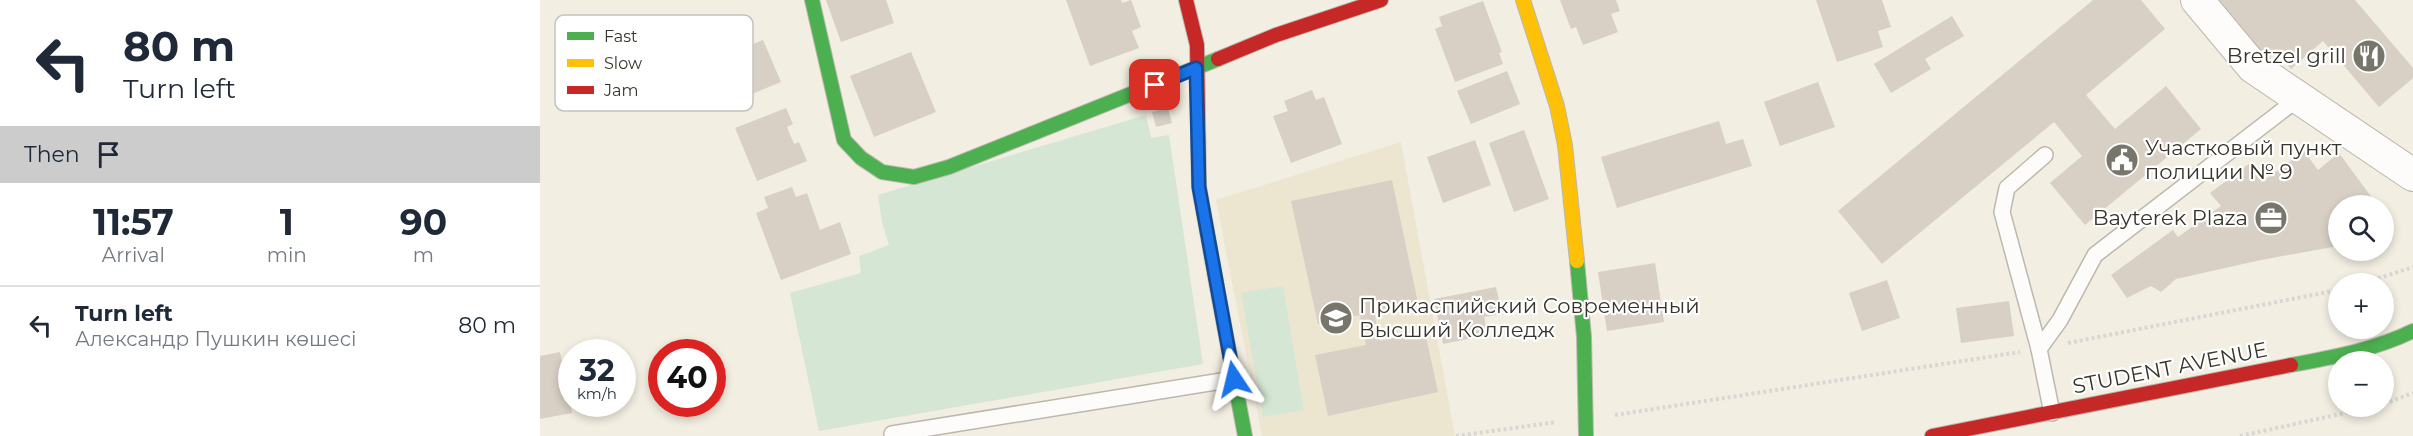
<!DOCTYPE html>
<meta charset="utf-8">
<style>
:root{--surface:#fff;--page:#f2f2f3;--text:#1f2937;--muted:#747a83;--line:#e0e1e3}
body{margin:0;font-family:Montserrat,sans-serif;background:var(--page);color:var(--text);height:100vh;display:flex;flex-direction:column;font-size:22px;white-space:nowrap}
*{box-sizing:border-box;margin:0}
p{font-size:20px;color:var(--muted)}
.icon{flex:none;width:33px;height:33px;fill:none;stroke:currentColor;stroke-width:2;stroke-linecap:round;stroke-linejoin:round}
.map{position:relative;flex:1;overflow:hidden}
.side{display:flex;flex-direction:column;background:var(--surface);width:540px}
.side>*{flex:none}
.top-card{background:#fff;color:var(--text);overflow:hidden}
.buttons{position:absolute;left:1788px;top:195px;display:grid;gap:12px}
.buttons a{display:grid;place-items:center;width:66px;height:66px;border-radius:50%;background:var(--surface);box-shadow:0 3px 9px #0003;font-size:30px}
.speed{position:absolute;left:18px;top:339px;display:flex;gap:12px;font-size:30px;font-weight:700;text-align:center}
.speed>*{display:grid;place-content:center;width:78px;height:78px;border-radius:50%;background:var(--surface);box-shadow:0 3px 9px #0003;line-height:1}
.speed small{font-size:15px;font-weight:400}
.speed .limit{border:9px solid #d22;background:#fff;color:#111}
.pin{position:absolute;display:grid;place-items:center;width:51px;height:51px;color:#fff;margin:-26px;border-radius:12px;box-shadow:0 3px 9px #0006}
.me{position:absolute;width:66px;margin:-33px;rotate:350deg;stroke-linejoin:round;filter:drop-shadow(0 0 4px #0008)}
.turn{display:flex;align-items:center;gap:21px;height:126px;padding:0 24px;font-size:27px}
.turn .icon{width:78px;height:78px;stroke-width:2.5}
.turn b{display:block;font-size:42px;line-height:51px}
.then{display:flex;align-items:center;height:57px;padding:0 24px;background:#0003;gap:12px;font-size:22px}
.eta{display:flex;justify-content:space-evenly;align-items:center;height:102px;text-align:center}
.eta b{font-size:36px;font-weight:700;line-height:42px}
ul{padding:0;list-style:none}
li{display:flex;align-items:center;gap:18px;height:78px;padding:0 24px;border-top:2px solid var(--line)}
li div{flex:1}
li b{display:block;font-size:22px}
li em{font-style:normal}
main{display:flex;flex:1;min-height:0}
.map>svg:first-child{display:block}
.built{fill:#ece6d1}
.green{fill:#d5e6d5}
.building{fill:#d8cfc5}
.lines{fill:none;stroke-linecap:round;stroke-linejoin:round}
.lane-casing{stroke:#bbb8ae;stroke-width:18}
.street-casing{stroke:#bbb8ae;stroke-width:34}
.fast-casing{stroke:#bbb8ae;stroke-width:16}
.slow-casing{stroke:#bbb8ae;stroke-width:16}
.jam-casing{stroke:#bbb8ae;stroke-width:16}
.path{stroke:#d8d7d3;stroke-width:4;stroke-dasharray:3 3;stroke-linecap:butt}
.lane{stroke:#fdfcfa;stroke-width:15}
.street{stroke:#fdfcfa;stroke-width:32}
.fast{stroke:#4caf50;stroke-width:14}
.slow{stroke:#ffc107;stroke-width:14}
.jam{stroke:#c62828;stroke-width:14}
.route-casing{stroke:#114b97;stroke-width:15}
.route{stroke:#1a73e8;stroke-width:10}
.labels{text-anchor:middle;stroke-width:4.5;stroke-linejoin:round;paint-order:stroke}
.poi-label{font-size:21px;fill:#36342b;stroke:#fff;text-anchor:end}
.street-label{font-size:21px;fill:#36342b;stroke:#fff}
.key{fill:#fff;stroke:#c3c2bf;stroke-width:1.5}
.key-label{font-size:16px;fill:#36342b}
</style>
<main>
<section class="side">
<div class="top-card">
<div class="turn"><svg class="icon" aria-label="left" viewBox="0 0 24 24"><path d="M17 20v-9H6M10 6l-5 5 5 5"/></svg><div><b>80 m</b>Turn left</div></div>
<div class="then">Then<svg class="icon" aria-label="arrive" viewBox="0 0 24 24"><path d="M6 21V4h12l-3 4 3 4H6"/></svg></div>
</div>
<div class="eta">
<div><b>11:57</b><p>Arrival</p></div>
<div><b>1</b><p>min</p></div>
<div><b>90</b><p>m</p></div>
</div>
<ul>
<li><svg class="icon" aria-label="left" viewBox="0 0 24 24"><path d="M17 20v-9H6M10 6l-5 5 5 5"/></svg><div><b>Turn left</b><p>Александр Пушкин көшесі</p></div><em>80 m</em></li>
</ul>
</section>
<div class="map">
<svg width="1873" height="436" viewBox="0 0 1873 436">
<rect width="100%" height="100%" fill="#f2eee1"/>
<polygon class="built" points="861,142 915,436 722,436 676,200"/>
<g class="green">
<polygon points="606,115 611,138 629,135 663,364 279,431 250,293 321,273 319,256 349,245 342,222 338,195"/>
<polygon points="743,286 764,410 723,417 701,293"/>
</g>
<g class="building">
<polygon points="286,0 346,0 354,23 301,42"/>
<polygon points="526,0 581,0 582,3 591,0 601,27 592,31 599,48 550,66"/>
<polygon points="1020,0 1076,0 1080,11 1071,14 1078,32 1043,45 1036,27 1031,29"/>
<polygon points="1276,0 1342,0 1351,27 1338,31 1343,47 1297,62"/>
<polygon points="1553,0 1601,0 1625,29 1546,95 1575,129 1626,86 1661,129 1545,225 1510,183 1542,156 1514,122 1342,264 1298,211"/>
<polygon points="1674,0 1815,0 1873,68 1873,78 1839,107 1783,41 1751,69 1736,52 1726,61"/>
<polygon points="943,1 962,52 959,53 963,64 915,82 895,29 902,26 899,17"/>
<polygon points="1412,16 1424,36 1385,59 1391,69 1351,93 1334,64"/>
<polygon points="223,40 241,82 192,102 184,84 160,93 151,69"/>
<polygon points="371,52 396,112 334,137 310,76"/>
<polygon points="967,71 980,104 931,124 917,91"/>
<polygon points="1278,82 1295,127 1240,146 1224,102"/>
<polygon points="772,90 776,100 784,97 802,144 751,163 733,116 748,111 744,101"/>
<polygon points="246,108 253,124 247,127 254,144 259,142 267,161 217,181 195,128"/>
<polygon points="628,108 632,123 616,127 612,112"/>
<polygon points="1179,121 1186,144 1203,139 1212,166 1077,208 1061,157"/>
<polygon points="984,130 1009,199 974,212 949,143"/>
<polygon points="935,140 951,185 903,203 887,157"/>
<polygon points="1764,151 1778,170 1799,153 1838,206 1798,206 1798,246 1721,260 1636,279 1621,292 1611,286 1587,298 1571,275 1633,230 1638,237 1681,206 1670,193 1710,163 1723,181"/>
<polygon points="852,180 878,303 834,312 840,341 885,332 898,392 788,416 775,355 826,345 820,315 778,324 751,201"/>
<polygon points="252,187 256,197 267,193 280,230 300,222 311,254 241,280 216,213 228,208 224,197"/>
<polygon points="1115,263 1124,322 1067,331 1058,272"/>
<polygon points="1347,280 1360,318 1322,331 1309,293"/>
<polygon points="956,287 962,314 944,317 948,335 903,344 894,299"/>
<polygon points="1469,301 1474,336 1421,343 1416,308"/>
<polygon points="20,352 32,413 0,419 0,356"/>
</g>
<g class="lines">
<g class="lane-casing">
<g id="lane">
<polyline points="1505,155 1467,188 1462,212 1499,349 1512,413"/>
<polyline points="1499,349 1520,320 1555,255 1760,97"/>
<polyline points="352,434 694,379"/>
</g>
</g>
<g class="street-casing">
<polyline id="street" points="1657,0 1713,67 1873,175"/>
</g>
<g class="fast-casing">
<g id="fast">
<polyline points="272,0 304,140 321,158 342,172 374,177 409,167 678,59"/>
<polyline points="1037,261 1044,337 1046,436"/>
<polyline points="679,298 705,436"/>
<path d="M 1751,365 C 1793,357 1834,350 1873,331"/>
</g>
</g>
<g class="slow-casing">
<polyline id="slow" points="983,0 1017,106 1025,145 1037,261"/>
</g>
<g class="jam-casing">
<g id="jam">
<polyline points="646,0 657,45 659,187 679,298"/>
<polyline points="678,59 736,35 841,0"/>
<polyline points="1392,436 1751,365"/>
</g>
</g>
<g class="path">
<polyline points="1821,284 1873,267"/>
<polyline points="1528,343 1798,290"/>
<polyline points="1844,404 1873,393"/>
<polyline points="1075,415 1480,352"/>
<polyline points="916,436 1017,422"/>
<polyline points="1700,436 1837,406"/>
</g>
<use href="#lane" class="lane"/>
<use href="#street" class="street"/>
<use href="#fast" class="fast"/>
<use href="#slow" class="slow"/>
<use href="#jam" class="jam"/>
</g>
<g class="lines">
<g class="route-casing">
<polyline id="route" points="615,85 656,68 659,187 694,379"/>
</g>
<use href="#route" class="route"/>
</g>
<defs>
<g id="restaurant-disc" transform="scale(1.725)"><circle r="9.5" fill="#78756b" stroke="#fff"/><path d="M-5-6h1v4h1v-4h1v4h1v-4h1v5L-1.5 .5V6h-2V.5L-5-1ZM5-6V6H3V1.5H1.5Q1.5-4 5-6Z" fill="#fff"/></g>
<g id="civic-disc" transform="scale(1.725)"><circle r="9.5" fill="#78756b" stroke="#fff"/><path d="M-.6-6.5H3V-4.5H.6V-3L4-1V1h2V6H-6V1h2V-1L-.6-3ZM-1.2 2.5V6h2.4V2.5Z" fill="#fff"/></g>
<g id="office-disc" transform="scale(1.725)"><circle r="9.5" fill="#78756b" stroke="#fff"/><path d="M-6-3h4V-5.5h4V-3h4V5H-6ZM-1-4.5V-3h2v-1.5ZM-6 0V1H6V0Z" fill="#fff"/></g>
<g id="university-disc" transform="scale(1.725)"><circle r="9.5" fill="#78756b" stroke="#fff"/><path d="M0-5L7-2L0 1L-7-2ZM-4 1L0 2.5L4 1V4Q0 6-4 4Z" fill="#fff"/></g>
</defs>
<g fill-rule="evenodd">
<use href="#restaurant-disc" x="1829" y="56"/>
<use href="#civic-disc" x="1582" y="160"/>
<use href="#office-disc" x="1731" y="218"/>
<use href="#university-disc" x="796" y="318"/>
</g>
<g class="labels">
<g class="poi-label">
<text x="1806" y="63">Bretzel grill</text>
<text x="1605" y="155" text-anchor="start">Участковый пункт<tspan x="1605" dy="24">полиции № 9</tspan></text>
<text x="1708" y="225">Bayterek Plaza</text>
<text x="819" y="313" text-anchor="start">Прикаспийский Современный<tspan x="819" dy="24">Высший Колледж</tspan></text>
</g>
<g class="street-label">
<text transform="translate(1630 368) rotate(-11)" y="7">STUDENT AVENUE</text>
</g>
</g>
<rect x="15" y="15" width="198" height="96" rx="9" class="key"/>
<rect x="27" y="32" width="27" height="8" fill="#4caf50"/>
<rect x="27" y="59" width="27" height="8" fill="#ffc107"/>
<rect x="27" y="86" width="27" height="8" fill="#c62828"/>
<g class="key-label">
<text x="64" y="42">Fast</text>
<text x="64" y="69">Slow</text>
<text x="64" y="96">Jam</text>
</g>
</svg>
<div class="buttons">
<a><svg class="icon" aria-label="search" viewBox="0 0 24 24"><circle cx="10" cy="10" r="6"/><path d="M15 15l6 6"/></svg></a>
<a>+</a>
<a>−</a>
</div>
<div class="speed"><div>32<small>km/h</small></div><div class="limit">40</div></div>
<div class="pin" style="left:615px;top:85px;background:#d93025"><svg class="icon" aria-label="arrive" viewBox="0 0 24 24"><path d="M6 21V4h12l-3 4 3 4H6"/></svg></div>
<svg class="me" style="left:694px;top:379px" viewBox="-20 -20 40 40"><path d="M0-17L14 15 0 8-14 15z" fill="#1a73e8" stroke="#fff" stroke-width="4"/></svg>
</div>
</main>
